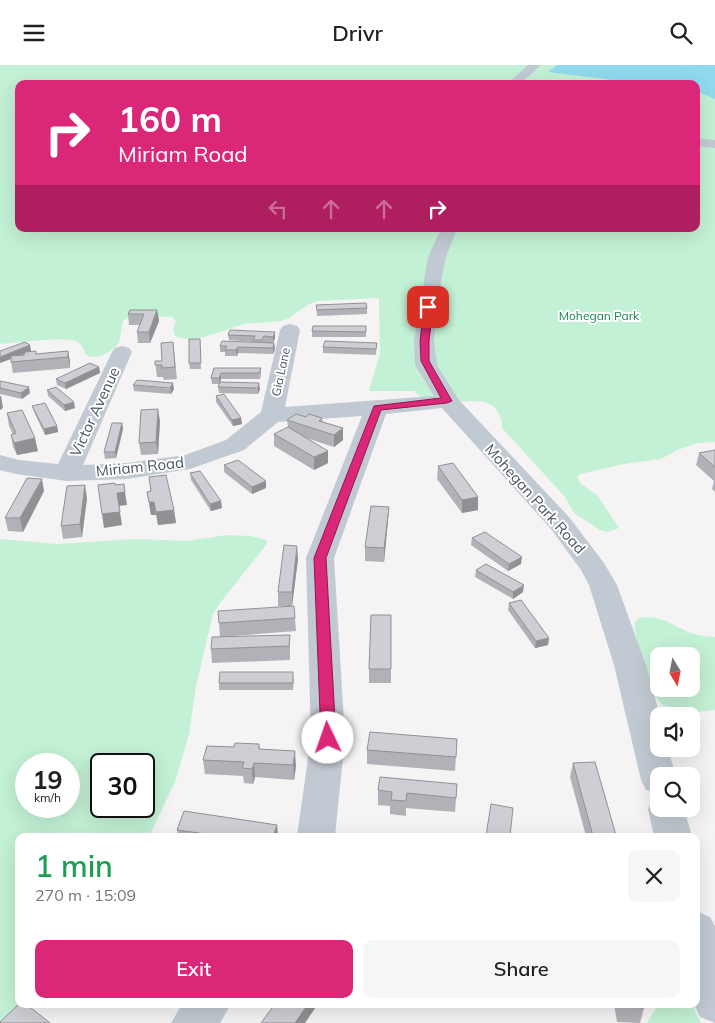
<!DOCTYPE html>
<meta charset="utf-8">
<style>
:root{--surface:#fff;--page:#f6f6f6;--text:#202124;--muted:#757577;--accent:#db2777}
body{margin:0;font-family:Mulish,sans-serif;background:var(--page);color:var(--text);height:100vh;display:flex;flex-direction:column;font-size:19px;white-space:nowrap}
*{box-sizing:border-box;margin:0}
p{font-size:16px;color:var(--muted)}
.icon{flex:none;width:28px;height:28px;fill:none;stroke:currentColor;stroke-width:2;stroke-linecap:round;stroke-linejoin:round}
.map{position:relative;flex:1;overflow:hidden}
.panel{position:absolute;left:15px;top:768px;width:685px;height:175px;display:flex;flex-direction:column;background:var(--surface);border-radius:10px;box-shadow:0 5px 20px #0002}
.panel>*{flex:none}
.hud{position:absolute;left:15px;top:15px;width:685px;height:152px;border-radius:10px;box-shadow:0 5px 20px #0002;background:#db2777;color:#fff;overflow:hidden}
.needle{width:32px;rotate:170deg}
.tools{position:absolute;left:650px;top:582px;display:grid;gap:10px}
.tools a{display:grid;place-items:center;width:50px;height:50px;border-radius:10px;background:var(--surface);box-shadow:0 5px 20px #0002;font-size:25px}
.speed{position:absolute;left:15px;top:688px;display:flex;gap:10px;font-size:25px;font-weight:700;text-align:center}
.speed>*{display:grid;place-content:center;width:65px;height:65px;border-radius:50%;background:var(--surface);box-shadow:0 5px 20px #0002;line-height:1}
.speed small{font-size:12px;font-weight:400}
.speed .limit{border:2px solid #111;border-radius:8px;background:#fff;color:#111}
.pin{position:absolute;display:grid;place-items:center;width:42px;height:42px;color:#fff;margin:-21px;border-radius:10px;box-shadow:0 2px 8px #0006}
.me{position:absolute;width:55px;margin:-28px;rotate:357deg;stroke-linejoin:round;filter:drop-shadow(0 0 4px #0008)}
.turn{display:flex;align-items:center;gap:18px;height:105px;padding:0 20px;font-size:22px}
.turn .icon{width:65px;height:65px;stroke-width:2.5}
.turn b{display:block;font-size:35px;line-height:42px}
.lanes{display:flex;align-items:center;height:48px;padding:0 20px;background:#0003;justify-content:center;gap:25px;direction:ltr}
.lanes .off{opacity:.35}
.round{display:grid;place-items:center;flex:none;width:52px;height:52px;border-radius:10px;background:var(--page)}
.headline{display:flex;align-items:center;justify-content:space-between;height:85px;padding:0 20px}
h1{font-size:30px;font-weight:600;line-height:38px;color:#1e9e55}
.cta{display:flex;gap:10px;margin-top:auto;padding:10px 20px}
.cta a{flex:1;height:58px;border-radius:10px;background:var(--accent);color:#fff;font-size:20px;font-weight:600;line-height:58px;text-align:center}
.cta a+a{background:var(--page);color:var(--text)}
header{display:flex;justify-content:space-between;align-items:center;height:65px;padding:0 20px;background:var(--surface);font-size:22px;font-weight:600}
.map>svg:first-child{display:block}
.green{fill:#c3f1d5;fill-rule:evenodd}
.water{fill:#90daee}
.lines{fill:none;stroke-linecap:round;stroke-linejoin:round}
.minor{fill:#c1cad2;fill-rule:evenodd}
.wall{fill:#b0b2b7}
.shaded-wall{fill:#909195}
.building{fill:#cdcfd5;stroke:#909195}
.route{fill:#db2777;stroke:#8e194d}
.labels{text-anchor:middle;stroke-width:4;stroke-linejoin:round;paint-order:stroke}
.far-park-label{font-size:12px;fill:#17864f;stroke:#fff}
.far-street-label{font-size:12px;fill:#4a5661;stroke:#fff}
.street-label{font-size:15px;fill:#4a5661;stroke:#fff}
</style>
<header><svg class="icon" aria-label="menu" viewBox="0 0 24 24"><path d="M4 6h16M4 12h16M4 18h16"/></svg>Drivr<svg class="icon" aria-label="search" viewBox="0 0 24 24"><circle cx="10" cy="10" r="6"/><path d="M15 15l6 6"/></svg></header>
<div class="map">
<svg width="715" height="958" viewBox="0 0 715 958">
<rect width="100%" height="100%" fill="#f5f3f3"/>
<g class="green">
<path d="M 0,0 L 715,0 L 715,377 L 698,378 L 677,385 L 661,394 L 624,399 L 580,409 L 577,412 L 581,419 L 597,430 L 619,463 L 608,467 L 600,465 L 574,448 L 565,432 L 502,363 C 502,352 498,342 487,338 C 481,335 434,337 424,337 L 415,326 L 369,326 L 380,288 L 379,233 L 318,236 L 309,239 L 287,254 L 281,256 L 244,259 L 201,273 L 184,274 L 175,271 L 173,264 L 176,256 L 172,252 L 131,251 L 123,256 C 121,263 121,271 119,277 C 114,287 95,296 86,290 C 84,285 82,280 78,277 C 66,271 16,278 0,279 ZM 19,19 L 696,19 L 696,164 L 19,164 Z"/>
<path d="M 227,470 L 250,471 L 267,475 L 266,480 L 220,538 L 213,549 L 196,621 L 189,669 L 175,717 L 149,771 L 19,771 L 19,939 L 21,939 L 0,958 L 0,474 L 57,479 L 135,474 L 187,476 ZM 26,699 L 69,699 L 69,741 L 26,741 ZM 101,699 L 144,699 L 144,741 L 101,741 Z"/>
<path d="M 644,552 C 667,552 675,563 694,569 C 701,571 708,571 715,572 L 715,645 C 698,647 681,649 665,641 C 648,632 637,577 634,559 L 637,554 ZM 659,591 L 691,591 L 691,624 L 659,624 Z"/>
<polygon points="666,939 692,939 701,958 647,958 656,943"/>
</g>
<polygon class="water" points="557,0 715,0 715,34 696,26 696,19 645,19 548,7"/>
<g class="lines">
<g class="minor">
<polygon points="528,0 541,0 520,19 507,19"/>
<polygon points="696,73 715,75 715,83 696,81"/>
<polygon points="441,164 457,164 446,192 441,217 434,276 437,300 459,335 569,452 604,498 617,520 646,600 660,651 659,684 668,684 676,711 659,711 659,728 646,725 641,715 614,600 589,520 581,505 551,464 442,343 386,349 334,493 345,673 335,771 297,771 311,673 306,493 362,351 278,357 244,385 190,404 127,414 67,416 16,409 0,405 0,390 19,395 58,399 112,287 115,283 122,281 129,283 132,287 83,400 127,398 185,390 226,375 261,347 280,265 283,261 290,259 297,261 300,265 285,342 434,331 415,300 414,276 428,192"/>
<polygon points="659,732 659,744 684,744 692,771 654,771 648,744 653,734"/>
<polygon points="696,846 710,852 715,861 715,958 700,952 694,939 696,939"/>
<polygon points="182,939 231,939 220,958 171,958"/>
</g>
</g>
<g class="wall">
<polygon points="316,240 367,243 367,249 317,251"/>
<polygon points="157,245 159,256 150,278 138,278 137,267 140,260 129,260 128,249"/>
<polygon points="366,261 366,272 312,272 312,266"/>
<polygon points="275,267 275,273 273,278 264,278 274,278 275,284 273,289 238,288 237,291 225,291 225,287 220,287 220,281 253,277 229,275 228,270"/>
<polygon points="200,274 201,304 190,304 189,298"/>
<polygon points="173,277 177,314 164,315 163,312 157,312 155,296 162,296"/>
<polygon points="377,278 376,290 323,288 323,282"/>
<polygon points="30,280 31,286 29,286 36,289 68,286 70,297 70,303 13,308 11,297 11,294 0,298"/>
<polygon points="99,302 100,308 66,324 57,320 56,314"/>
<polygon points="214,303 261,303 261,309 260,314 221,314 220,317 260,324 258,329 219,328 218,322 219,319 212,319 211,313"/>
<polygon points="0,316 30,328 22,334 0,329"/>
<polygon points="133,320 174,324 171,329 134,326"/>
<polygon points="47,325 75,343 65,346 48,331"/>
<polygon points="216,331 241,353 242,359 233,361 216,337"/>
<polygon points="32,341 57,361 58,367 45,370 34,347"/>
<polygon points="7,348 38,386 17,390 13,382 11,370 13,369 9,361"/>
<polygon points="306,352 322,353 323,357 343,363 343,375 334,382 306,373 328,398 314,405 274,381 274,369 288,362 287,355"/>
<polygon points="160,356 158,389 141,390 139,378"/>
<polygon points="122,358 123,364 116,393 105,394 104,387"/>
<polygon points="715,385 715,427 712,424 714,416 696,400 699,388"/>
<polygon points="224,400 266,423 252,429 224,407"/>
<polygon points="438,401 478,432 478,445 462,448 437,414"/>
<polygon points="190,408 222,443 211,446 191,415"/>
<polygon points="149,412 174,445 176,458 158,460 156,450 151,450 147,427 151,426"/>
<polygon points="44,426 23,467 8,466 5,453"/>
<polygon points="87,433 82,472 63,474 61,461"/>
<polygon points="389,442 388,455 384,497 365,496 365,482"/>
<polygon points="472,473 521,499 508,506 471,480"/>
<polygon points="298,494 292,541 295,553 296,566 220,572 219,558 289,541 278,541 278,527"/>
<polygon points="476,505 523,527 513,534 475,512"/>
<polygon points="509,538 549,573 548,580 535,583 508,545"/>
<polygon points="391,550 391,618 369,618 369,604"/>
<polygon points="290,570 290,595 212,598 211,584"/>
<polygon points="294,614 293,625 219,625 219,618"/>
<polygon points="457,674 455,706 367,699 367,685"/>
<polygon points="259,679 260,684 296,701 294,715 255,712 253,719 244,718 243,711 205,709 203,695 234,682"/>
<polygon points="573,698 616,770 616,771 586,771 570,712"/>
<polygon points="457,719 455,747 406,743 406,751 390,749 390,741 378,740 378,725"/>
<polygon points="277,760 278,771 178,771 177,765"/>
<polygon points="614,939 644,939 644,943 640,958 617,957"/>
</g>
<g class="shaded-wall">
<polygon points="157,245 159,256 150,278 149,267"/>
<polygon points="275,267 275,273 273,278 273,272"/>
<polygon points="274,278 275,284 273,289 273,283"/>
<polygon points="30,280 31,286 0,298 0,292"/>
<polygon points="238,282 238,288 237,291 236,285"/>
<polygon points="68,286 70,297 70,303 68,292"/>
<polygon points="99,302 100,308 66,324 65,318"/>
<polygon points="221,308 221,314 220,319 219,313"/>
<polygon points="173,318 174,324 171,329 170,323"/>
<polygon points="259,318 260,324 258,329 258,323"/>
<polygon points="29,322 30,328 22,334 21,328"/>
<polygon points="0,331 1,331 3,343 0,345"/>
<polygon points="74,337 75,343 65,346 64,340"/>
<polygon points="158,344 160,356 158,389 156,377"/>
<polygon points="241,353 242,359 233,361 232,355"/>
<polygon points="122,358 123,364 116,393 115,387"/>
<polygon points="57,361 58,367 45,370 44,364"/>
<polygon points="343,363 343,375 334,382 334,370"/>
<polygon points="35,373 38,386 17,390 14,378"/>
<polygon points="328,386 328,398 314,405 314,392"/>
<polygon points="42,414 44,426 23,467 20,453"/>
<polygon points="266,416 266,423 252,429 252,422"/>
<polygon points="85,420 87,433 82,472 80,459"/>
<polygon points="125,427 127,440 119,441 122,460 104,463 102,449 117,428"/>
<polygon points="478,432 478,445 462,448 462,435"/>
<polygon points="221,436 222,443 211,446 210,439"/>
<polygon points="149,437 154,437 156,450 151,450"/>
<polygon points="389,442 388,455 384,497 384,483"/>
<polygon points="174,445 176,458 158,460 156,447"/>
<polygon points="297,481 298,494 292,541 292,527"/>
<polygon points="522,492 521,499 508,506 509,499"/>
<polygon points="524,520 523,527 513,534 513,527"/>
<polygon points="549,573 548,580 535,583 536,576"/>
<polygon points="295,686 296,701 294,715 293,700"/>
<polygon points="254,698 255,712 253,719 252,704"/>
<polygon points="277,760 278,771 273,771"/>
<polygon points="308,939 318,939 305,958 295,958"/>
</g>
<g class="building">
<polygon points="366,238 367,243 317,245 316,240"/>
<polygon points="130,245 157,245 149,267 137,267 144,249 128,249"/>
<polygon points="313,261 366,261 366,267 312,266"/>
<polygon points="230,265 275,267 273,272 264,271 262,275 253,275 255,271 228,270"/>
<polygon points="189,274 200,274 201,298 189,298"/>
<polygon points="222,276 274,278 273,283 238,282 236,285 225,285 227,281 220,281"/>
<polygon points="325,276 377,278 376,284 323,282"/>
<polygon points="25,277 30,280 0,292 0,286"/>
<polygon points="173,277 175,302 162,303 162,300 155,300 155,296 162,296 161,278"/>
<polygon points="36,286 36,289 68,286 68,292 11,297 11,291 24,290 25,287"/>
<polygon points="90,298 99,302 65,318 56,314"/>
<polygon points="214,303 261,303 259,308 221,308 219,313 211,313"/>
<polygon points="137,315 173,318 170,323 133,320"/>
<polygon points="0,316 29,322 21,328 0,323"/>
<polygon points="220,317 259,318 258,323 218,322"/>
<polygon points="56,322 74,337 64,340 47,325"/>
<polygon points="224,329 241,353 232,355 216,331"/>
<polygon points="45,338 57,361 44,364 32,341"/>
<polygon points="158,344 156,377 139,378 141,345"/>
<polygon points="22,345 35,373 14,378 11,370 16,368 7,348"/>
<polygon points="296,349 306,352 309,349 322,353 319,356 343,363 334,370 287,355"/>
<polygon points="112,358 122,358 115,387 104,387"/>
<polygon points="288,362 328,386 314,392 274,369"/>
<polygon points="715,385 715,402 699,388"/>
<polygon points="238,395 266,416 252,422 224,400"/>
<polygon points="453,398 478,432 462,435 438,401"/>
<polygon points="200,406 221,436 210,439 190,408"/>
<polygon points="166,410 174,445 156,447 154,437 149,437 147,427 151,426 149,412"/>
<polygon points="27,413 42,414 20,453 5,453"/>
<polygon points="115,418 115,420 124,419 125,427 117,428 120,447 102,449 98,420"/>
<polygon points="85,420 80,459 61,461 67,421"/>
<polygon points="371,441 389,442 384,483 365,482"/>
<polygon points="485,467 522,492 509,499 472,473"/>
<polygon points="284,480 297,481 292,527 278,527"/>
<polygon points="486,499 524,520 513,527 476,505"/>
<polygon points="521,535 549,573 536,576 509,538"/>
<polygon points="294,541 295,553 219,558 218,546"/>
<polygon points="371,550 391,550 391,604 369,604"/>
<polygon points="290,570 289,581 211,584 212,572"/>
<polygon points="220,607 293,607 293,618 219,618"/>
<polygon points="370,667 457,674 456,692 367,685"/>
<polygon points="235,678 259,679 259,684 295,686 293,700 254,698 252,704 242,703 244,697 203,695 207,681 234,682"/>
<polygon points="595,697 616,770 593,771 573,698"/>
<polygon points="380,712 457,719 456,733 407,728 406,736 391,735 392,727 378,725"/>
<polygon points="491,739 513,743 510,771 486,771"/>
<polygon points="184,746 277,760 273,771 221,771 177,765"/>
<polygon points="19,939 26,939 50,958 0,958 0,957"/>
<polygon points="275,939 308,939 295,958 261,958"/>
<polygon points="620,939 644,939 644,943 621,942"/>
</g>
<polygon class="route" points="428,239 433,242 429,276 429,296 452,336 447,338 381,345 326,493 336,673 333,676 328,678 324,676 321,673 314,493 374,341 441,333 421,296 420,276 424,242"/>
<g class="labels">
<g class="far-park-label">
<text x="599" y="255">Mohegan Park</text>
</g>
<g class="far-street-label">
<text transform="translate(281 307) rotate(-78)" y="4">Gia Lane</text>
</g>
<g class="street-label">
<text transform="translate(95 347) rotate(-65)" y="5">Victor Avenue</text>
<text transform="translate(140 402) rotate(-6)" y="5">Miriam Road</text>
<text transform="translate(535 434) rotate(48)" y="5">Mohegan Park Road</text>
</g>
</g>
</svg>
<div class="tools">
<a><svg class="needle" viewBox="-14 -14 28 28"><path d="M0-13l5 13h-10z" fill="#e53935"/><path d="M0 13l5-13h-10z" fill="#757577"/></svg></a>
<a><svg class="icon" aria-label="sound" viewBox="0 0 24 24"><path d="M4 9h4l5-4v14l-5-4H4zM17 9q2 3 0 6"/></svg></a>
<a><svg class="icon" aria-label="search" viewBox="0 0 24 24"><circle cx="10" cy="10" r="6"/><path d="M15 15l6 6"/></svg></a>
</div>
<div class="speed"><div>19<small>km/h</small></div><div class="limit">30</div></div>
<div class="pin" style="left:428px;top:242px;background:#d93025"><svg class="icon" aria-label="arrive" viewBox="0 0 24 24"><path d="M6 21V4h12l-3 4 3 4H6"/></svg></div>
<svg class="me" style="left:328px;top:673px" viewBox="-20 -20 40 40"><circle r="19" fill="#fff"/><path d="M0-13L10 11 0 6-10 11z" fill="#db2777"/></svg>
<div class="hud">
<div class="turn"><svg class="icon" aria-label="right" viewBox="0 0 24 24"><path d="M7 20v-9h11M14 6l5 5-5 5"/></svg><div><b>160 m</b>Miriam Road</div></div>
<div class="lanes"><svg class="icon off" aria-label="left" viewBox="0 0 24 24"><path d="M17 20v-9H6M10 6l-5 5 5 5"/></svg><svg class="icon off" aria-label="ahead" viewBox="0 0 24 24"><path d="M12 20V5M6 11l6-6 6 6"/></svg><svg class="icon off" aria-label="ahead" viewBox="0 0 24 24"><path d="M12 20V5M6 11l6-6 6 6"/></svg><svg class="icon" aria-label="right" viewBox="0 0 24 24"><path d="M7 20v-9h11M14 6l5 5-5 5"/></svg></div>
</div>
<section class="panel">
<div class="headline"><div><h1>1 min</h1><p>270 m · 15:09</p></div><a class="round"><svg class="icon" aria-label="close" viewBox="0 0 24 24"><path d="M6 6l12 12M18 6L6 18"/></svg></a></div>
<div class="cta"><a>Exit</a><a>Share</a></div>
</section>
</div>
